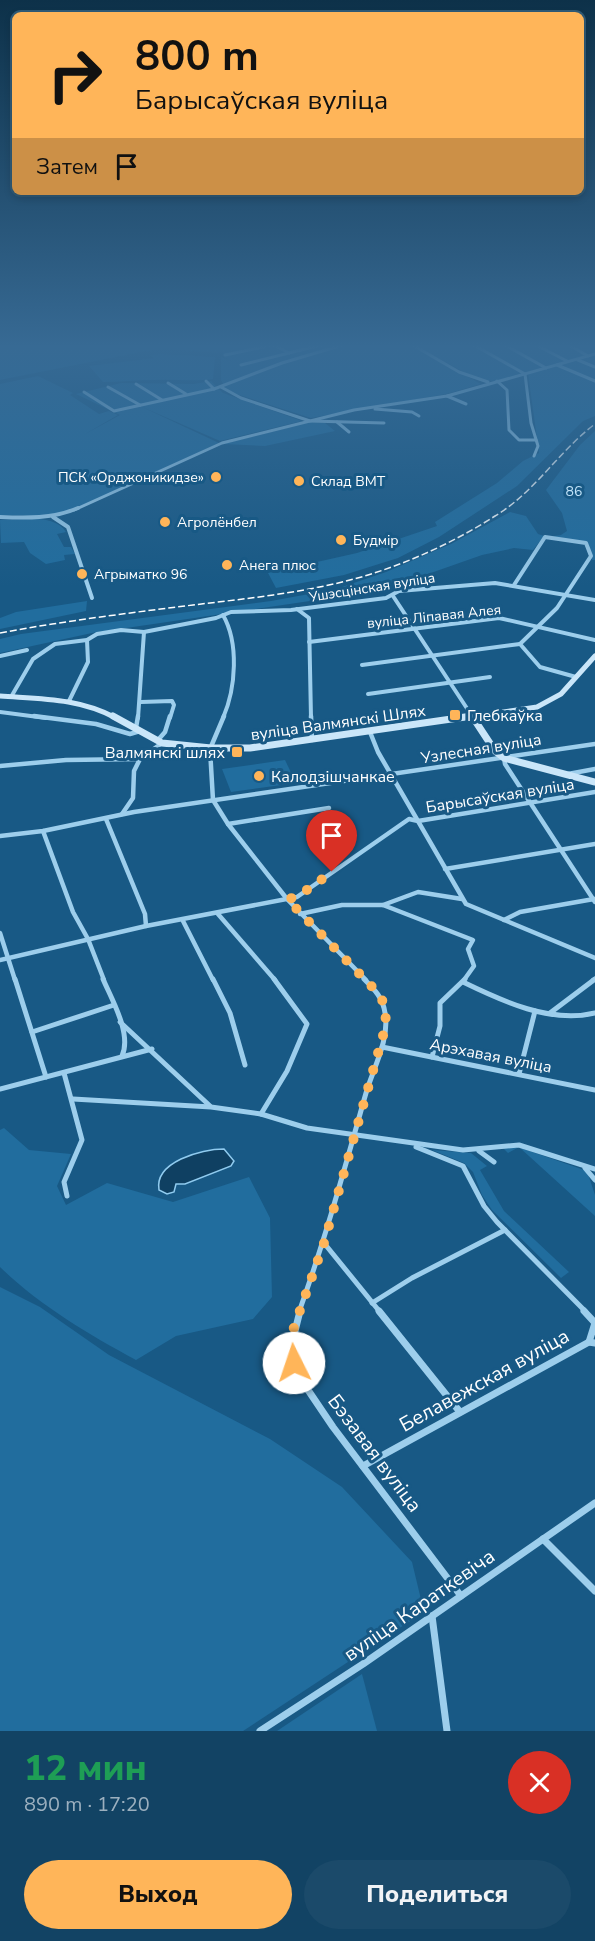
<!DOCTYPE html>
<html lang="ru">
<meta charset="utf-8">
<style>
:root{--surface:#124364;--page:#1b4a6a;--text:#f1f3f6;--muted:#9cb0bf;--line:#315c78;--accent:#ffb559}
body{margin:0;font-family:"Nunito Sans",sans-serif;background:var(--page);color:var(--text);height:100vh;display:flex;flex-direction:column;font-size:22px;white-space:nowrap}
*{box-sizing:border-box;margin:0}
p{font-size:20px;color:var(--muted)}
.icon{flex:none;width:33px;height:33px;fill:none;stroke:currentColor;stroke-width:2;stroke-linecap:round;stroke-linejoin:round}
.map{position:relative;height:1731px;overflow:hidden}
.drawer{display:flex;flex-direction:column;background:var(--surface);flex:1}
.drawer>*{flex:none}
.hud{position:absolute;left:12px;top:12px;width:572px;height:183px;border-radius:9px;box-shadow:0 3px 9px #0003,0 0 0 2px var(--line);background:#ffb559;color:#111;overflow:hidden}
.pin{position:absolute;display:grid;place-items:center;width:51px;height:51px;color:#fff;margin:-62px -26px;border-radius:50% 50% 50% 0;rotate:-45deg;box-shadow:0 0 6px #0007}
.pin .icon{rotate:45deg}
.me{position:absolute;width:66px;margin:-33px;rotate:356deg;stroke-linejoin:round;filter:drop-shadow(0 0 4px #0008)}
.turn{display:flex;align-items:center;gap:21px;height:126px;padding:0 24px;font-size:27px}
.turn .icon{width:78px;height:78px;stroke-width:2.5}
.turn b{display:block;font-size:42px;line-height:51px}
.then{display:flex;align-items:center;height:57px;padding:0 24px;background:#0003;gap:12px;font-size:22px}
.round{display:grid;place-items:center;flex:none;width:63px;height:63px;border-radius:32px;background:var(--page)}
.overview{display:flex;align-items:center;justify-content:space-between;height:102px;padding:0 24px}
h1{font-size:36px;font-weight:800;line-height:45px;color:#1e9e55}
.button{display:flex;gap:12px;margin-top:auto;padding:12px 24px}
.button a{flex:1;height:69px;border-radius:36px;background:var(--accent);color:#111;font-size:24px;font-weight:800;line-height:69px;text-align:center}
.button a+a{background:var(--page);color:var(--text)}
.map>svg:first-child{display:block}
.green{fill:#216d9e}
.water{fill:#0f4062;stroke:#90cbef;stroke-width:1.5}
.lines{fill:none;stroke-linecap:round;stroke-linejoin:round}
.street-far4{stroke:#9dceec;stroke-width:3}
.street-far3{stroke:#9dceec;stroke-width:4}
.street-far2{stroke:#9dceec;stroke-width:4.5}
.street-far1{stroke:#9dceec;stroke-width:5}
.street{stroke:#9dceec;stroke-width:7}
.secondary-far1{stroke:#cae6f9;stroke-width:5}
.secondary{stroke:#cae6f9;stroke-width:7}
.rail{stroke:#fff;stroke-width:1.5;stroke-dasharray:7 3;stroke-linecap:butt}
.route{stroke:#ffb559;stroke-width:10;stroke-dasharray:0 18}
.poi-dot{fill:#ffb559;stroke:#185985;stroke-width:2}
.labels{text-anchor:middle;stroke-width:6;stroke-linejoin:round;paint-order:stroke}
.far-poi-label{font-size:14px;fill:#fff;stroke:#185985;text-anchor:start}
.far-park-label{font-size:14px;fill:#c2e4f9;stroke:#185985}
.far-street-label{font-size:14px;fill:#fff;stroke:#185985}
.poi-label{font-size:16px;fill:#fff;stroke:#185985;text-anchor:start}
.street-label{font-size:16px;fill:#fff;stroke:#185985}
.near-street-label{font-size:20px;fill:#fff;stroke:#185985}
</style>
<div class="map">
<svg width="595" height="1731" viewBox="0 0 595 1731">
<rect width="100%" height="100%" fill="#185985"/>
<g class="green">
<polygon points="0,344 407,344 481,384 446,394 311,418 227,391 221,380 221,357 231,361 224,357 222,351 218,353 167,349 146,351 0,380"/>
<polygon points="413,344 595,344 595,416 583,421 517,486 439,537 398,558 344,575 276,588 268,573 357,553 437,526 435,522 497,483 523,461 539,453 528,373 496,381 480,381"/>
<path d="M 160,354 L 215,357 L 213,379 C 193,382 175,379 155,380 C 138,380 121,382 103,382 L 89,366 L 147,359 L 154,358 L 150,355 Z"/>
<polygon points="38,376 73,393 70,395 99,414 109,411 118,415 85,434 120,415 76,394 121,383 194,384 211,381 223,393 302,421 220,441 140,406 219,443 73,510 43,516 0,515 0,384"/>
<polygon points="310,422 325,423 335,431 265,446 223,444"/>
<polygon points="595,431 595,560 592,560 588,543 548,537 561,535 567,531 562,513 546,490 580,445"/>
<polygon points="510,512 526,516 538,534 544,536 533,550 514,548 482,555 428,574 337,597 92,633 0,653 0,639 21,634 271,601 336,589 386,572 451,544"/>
<path d="M 0,520 C 20,520 54,513 66,532 L 57,534 L 64,547 L 71,547 L 75,554 L 64,555 L 65,560 L 46,564 L 30,553 L 24,542 L 1,543 Z"/>
<polygon points="87,601 86,611 0,629 0,618 16,612"/>
<polygon points="285,760 296,783 231,792 222,769"/>
<path d="M 4,1128 L 29,1150 L 71,1154 L 57,1186 L 66,1205 L 107,1183 L 173,1202 L 249,1177 L 270,1218 L 272,1297 L 253,1319 L 176,1336 L 136,1360 C 88,1334 39,1305 0,1267 L 0,1130 Z"/>
<polygon points="518,1147 587,1171 595,1195 595,1216 519,1147 508,1153 503,1148"/>
<polygon points="432,1150 471,1153 487,1166 480,1170 504,1211 569,1272 561,1278 492,1210 482,1195 473,1172 464,1163"/>
<polygon points="0,1287 40,1307 109,1355 270,1439 342,1487 412,1562 424,1612 243,1731 0,1731"/>
<polygon points="362,1674 377,1731 277,1731"/>
</g>
<path class="water" d="M 224,1149 L 234,1161 L 231,1166 L 185,1184 L 176,1184 L 174,1192 L 167,1194 L 159,1190 C 154,1162 201,1149 224,1149 Z"/>
<g class="lines">
<g class="street-far4">
<polyline points="411,344 459,372 488,382"/>
<polyline points="472,344 525,374"/>
<polyline points="503,344 546,368"/>
<polyline points="534,344 567,361"/>
<polyline points="567,344 588,356"/>
<polyline points="274,345 289,353"/>
<polyline points="225,355 278,344"/>
<polyline points="578,360 595,367"/>
<polyline points="241,365 325,344"/>
<polyline points="557,365 595,381"/>
<polyline points="525,374 531,423 538,446 534,456"/>
<polyline points="206,381 214,389"/>
<polyline points="497,381 507,390 509,430 519,440 536,440"/>
<polyline points="168,383 186,394"/>
<polyline points="136,384 162,400"/>
<polyline points="108,387 140,405"/>
<polyline points="221,387 241,398 310,421 384,423"/>
<polyline points="84,392 114,411 214,389 282,363 346,344"/>
<polyline points="447,396 466,404"/>
<polyline points="375,409 412,412 419,416"/>
<polyline points="337,422 349,432"/>
<polyline points="74,510 222,443 354,410 447,396 595,354"/>
</g>
<g class="street-far3">
<path d="M 0,517 C 26,518 53,519 78,508"/>
<polyline points="53,517 68,527 92,598"/>
<polyline points="514,585 545,537 586,543 591,556 557,608 520,644 540,667 576,677"/>
<polyline points="393,596 472,716"/>
<polyline points="297,609 309,618 311,718"/>
<path d="M 223,615 C 239,643 236,688 223,718"/>
<polyline points="309,642 499,618 595,640"/>
<polyline points="0,656 27,650"/>
<polyline points="362,665 520,644"/>
<polyline points="368,694 490,677"/>
<polyline points="11,697 33,659 55,644 87,640 97,634 121,630 144,632 216,618 231,612 291,610 386,598 399,591 495,583 595,600"/>
<polyline points="69,701 88,662 87,640"/>
<polyline points="141,702 172,701 174,705 170,718"/>
<polyline points="0,712 46,718"/>
<polyline points="138,718 144,632"/>
</g>
<g class="street-far2">
<polyline points="34,716 96,724 130,734 140,731"/>
<polyline points="224,716 210,749 213,800 228,824 287,899 366,980"/>
<polyline points="311,716 312,740"/>
<polyline points="136,728 138,716"/>
<polyline points="370,732 378,752 466,904 595,958"/>
<polyline points="158,740 165,732 170,716"/>
<polyline points="504,758 505,764 595,902"/>
<polyline points="0,766 66,760 140,759 162,743"/>
<polyline points="568,774 595,769"/>
<polyline points="122,814 133,798 134,771 140,759"/>
<polyline points="106,819 145,914 146,926"/>
<polyline points="228,824 329,808"/>
<polyline points="43,831 73,912 88,939 104,980"/>
<polyline points="0,836 43,831 134,812 595,744"/>
<polyline points="445,869 595,844"/>
<polyline points="383,905 418,892 462,899"/>
<polyline points="218,914 275,980"/>
<polyline points="300,914 342,905 383,905 473,940 468,949 474,966 464,980"/>
<polyline points="504,920 520,912 594,899"/>
<polyline points="183,921 213,980"/>
<polyline points="0,933 15,980"/>
<polyline points="0,960 146,926 297,897 409,819 418,821 595,792"/>
<polyline points="593,980 595,979"/>
</g>
<g class="street-far1">
<polyline points="15,979 46,1077"/>
<path d="M 103,979 C 112,1000 132,1034 122,1056"/>
<polyline points="213,979 230,1013 245,1065"/>
<path d="M 463,982 C 502,1001 551,1024 595,1013"/>
<polyline points="550,1013 595,979"/>
<polyline points="120,1022 210,1106"/>
<polyline points="32,1032 114,1005"/>
<polyline points="382,1047 595,1090"/>
<polyline points="432,1057 440,1026 440,1003 465,979"/>
<polyline points="64,1073 82,1140 64,1182 67,1196"/>
<polyline points="519,1074 535,1011"/>
<polyline points="0,1089 152,1049"/>
<polyline points="73,1099 211,1107 261,1114 307,1128 463,1150 519,1145 595,1169"/>
<polyline points="261,1114 287,1071 307,1024 274,979"/>
<polyline points="416,1147 463,1166 484,1206 497,1222 586,1312"/>
<polyline points="479,1151 494,1162"/>
<polyline points="585,1168 595,1180"/>
<polyline points="324,1243 380,1312"/>
<polyline points="372,1303 412,1278 505,1230"/>
<path d="M 299,1312 C 325,1240 345,1167 366,1093 C 373,1069 390,1039 385,1013 C 383,998 375,990 364,979"/>
</g>
<g class="street">
<polyline points="300,1311 290,1351 306,1387 333,1427 461,1596"/>
<polyline points="379,1311 460,1412"/>
<polyline points="584,1311 595,1323"/>
<polyline points="589,1342 595,1323"/>
<polyline points="363,1466 589,1342 595,1343"/>
<polyline points="543,1539 595,1591"/>
<polyline points="432,1616 447,1731"/>
<polyline points="260,1731 363,1664 595,1503"/>
</g>
<g class="secondary-far1">
<path d="M 0,696 C 41,699 79,698 116,718"/>
<polyline points="462,718 537,707 561,694 595,656"/>
</g>
<g class="secondary">
<polyline points="113,716 162,743 211,748 250,748 472,716"/>
<polyline points="472,716 495,751 504,758 595,782"/>
</g>
<path class="rail" d="M 0,633 C 64,621 129,613 193,605 C 251,598 312,592 368,575 C 413,561 456,541 495,516 C 535,492 558,452 595,424"/>
</g>
<linearGradient id="sky" x2="0" y2="1"><stop stop-color="#0d3149"/><stop offset="0.59" stop-color="#376a94"/><stop offset="1" stop-color="#376a94" stop-opacity="0"/></linearGradient>
<rect width="595" height="587" fill="url(#sky)"/>
<g class="lines">
<polyline class="route" points="294,1363 290,1350 292,1333 324,1243 386,1025 385,1006 379,994 287,899 297,897 332,872"/>
</g>
<g class="poi-dot">
<circle cx="216" cy="477" r="6"/>
<circle cx="299" cy="481" r="6"/>
<circle cx="165" cy="522" r="6"/>
<circle cx="341" cy="540" r="6"/>
<circle cx="227" cy="565" r="6"/>
<circle cx="82" cy="574" r="6"/>
<rect x="449" y="709" width="12" height="12" rx="3"/>
<rect x="231" y="746" width="12" height="12" rx="3"/>
<circle cx="259" cy="776" r="6"/>
</g>
<g class="labels">
<g class="far-poi-label">
<text x="204" y="482" text-anchor="end">ПСК «Орджоникидзе»</text>
<text x="311" y="486">Склад BMT</text>
<text x="177" y="527">Агролёнбел</text>
<text x="353" y="545">Будмір</text>
<text x="239" y="570">Анега плюс</text>
<text x="94" y="579">Агрыматко 96</text>
</g>
<g class="far-park-label">
<text x="574" y="496">86</text>
</g>
<g class="far-street-label">
<text transform="translate(372 587) rotate(-9)" y="5">Ушэсцінская вуліца</text>
<text transform="translate(434 616) rotate(-6)" y="5">вуліца Ліпавая Алея</text>
</g>
<g class="poi-label">
<text x="467" y="721">Глебкаўка</text>
<text x="225" y="758" text-anchor="end">Валмянскі шлях</text>
<text x="271" y="782">Калодзішчанкае</text>
</g>
<g class="street-label">
<text transform="translate(338 722) rotate(-8)" y="6">вуліца Валмянскі Шлях</text>
<text transform="translate(481 748) rotate(-9)" y="6">Узлесная вуліца</text>
<text transform="translate(500 795) rotate(-9)" y="6">Барысаўская вуліца</text>
<text transform="translate(491 1055) rotate(11)" y="6">Арэхавая вуліца</text>
</g>
<g class="near-street-label">
<text transform="translate(484 1380) rotate(-29)" y="7">Белавежская вуліца</text>
<text transform="translate(375 1453) rotate(53)" y="7">Бэзавая вуліца</text>
<text transform="translate(419 1605) rotate(-35)" y="7">вуліца Караткевіча</text>
</g>
</g>
</svg>
<div class="pin" style="left:332px;top:872px;background:#d93025"><svg class="icon" aria-label="arrive" viewBox="0 0 24 24"><path d="M6 21V4h12l-3 4 3 4H6"/></svg></div>
<svg class="me" style="left:294px;top:1363px" viewBox="-20 -20 40 40"><circle r="19" fill="#fff"/><path d="M0-13L10 11 0 6-10 11z" fill="#ffb559"/></svg>
<div class="hud">
<div class="turn"><svg class="icon" aria-label="right" viewBox="0 0 24 24"><path d="M7 20v-9h11M14 6l5 5-5 5"/></svg><div><b>800 m</b>Барысаўская вуліца</div></div>
<div class="then">Затем<svg class="icon" aria-label="arrive" viewBox="0 0 24 24"><path d="M6 21V4h12l-3 4 3 4H6"/></svg></div>
</div>
</div>
<section class="drawer">
<div class="overview"><div><h1>12 мин</h1><p>890 m · 17:20</p></div><a class="round" style="background:#d93025;color:#fff"><svg class="icon" aria-label="close" viewBox="0 0 24 24"><path d="M6 6l12 12M18 6L6 18"/></svg></a></div>
<div class="button"><a>Выход</a><a>Поделиться</a></div>
</section>
